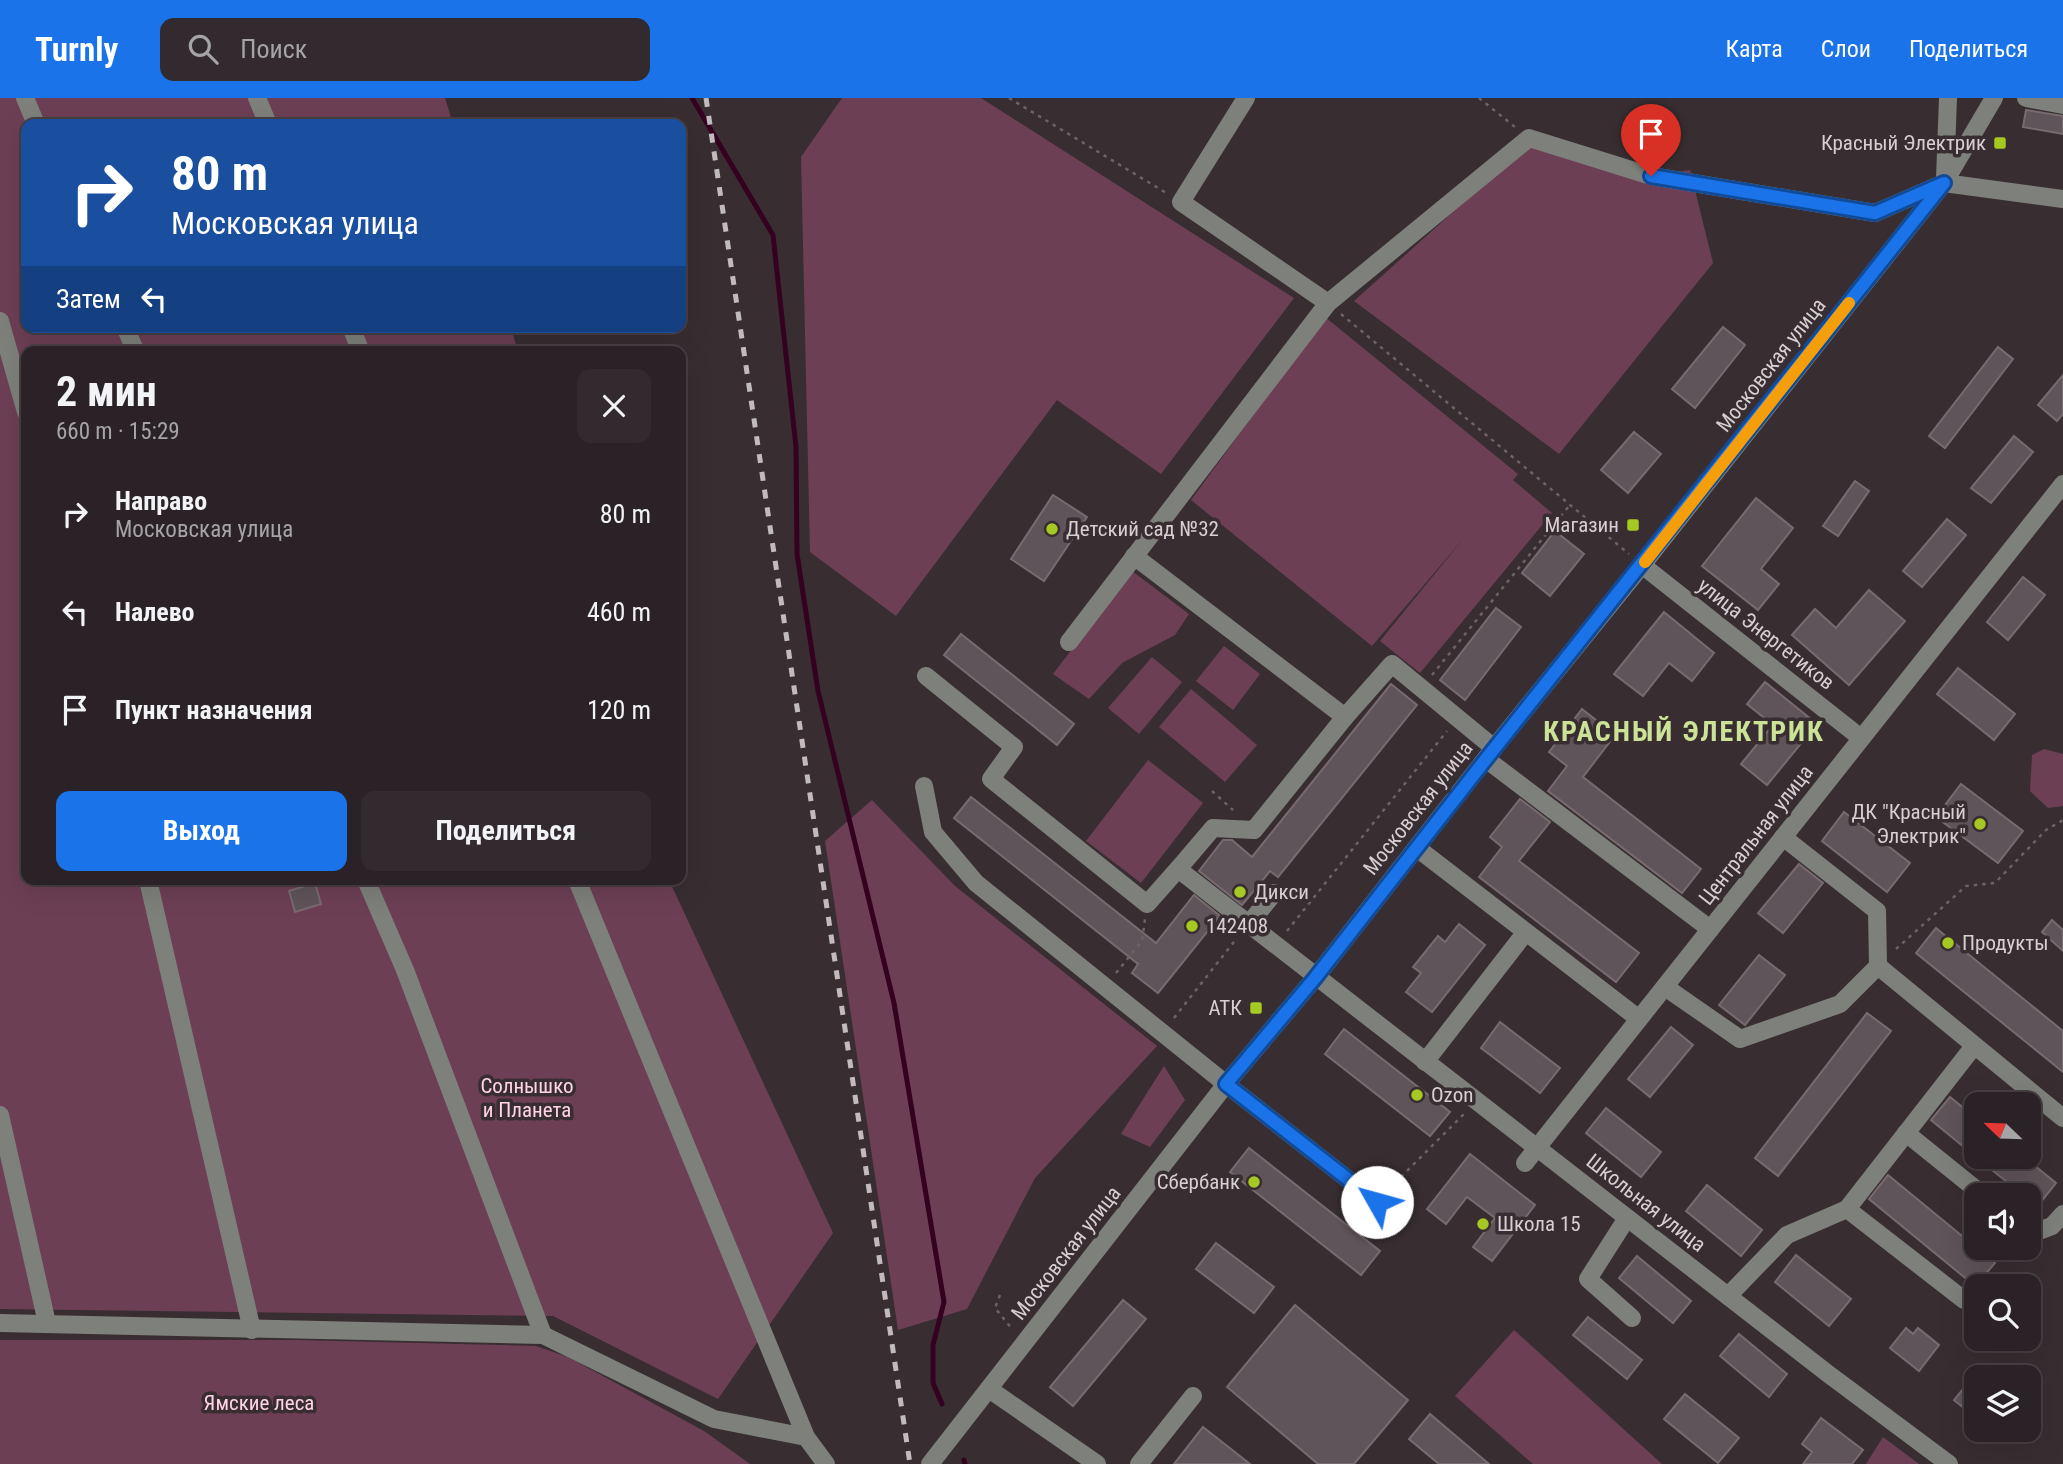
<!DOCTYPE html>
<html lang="ru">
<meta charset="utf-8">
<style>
:root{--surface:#2a2226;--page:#322a2e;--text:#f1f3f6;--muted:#a5a4a7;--line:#463f43;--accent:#1a73e8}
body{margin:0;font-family:"Roboto Condensed",sans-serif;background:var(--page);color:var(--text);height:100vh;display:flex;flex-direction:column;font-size:26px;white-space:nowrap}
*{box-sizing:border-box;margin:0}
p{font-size:23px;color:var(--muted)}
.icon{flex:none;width:38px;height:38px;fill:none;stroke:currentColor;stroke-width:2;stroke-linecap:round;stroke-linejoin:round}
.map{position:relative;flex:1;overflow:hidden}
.side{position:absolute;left:21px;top:248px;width:665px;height:539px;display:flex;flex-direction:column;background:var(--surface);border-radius:14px;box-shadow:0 7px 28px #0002,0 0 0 2px var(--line)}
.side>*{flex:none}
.top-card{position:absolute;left:21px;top:21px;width:665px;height:214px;border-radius:14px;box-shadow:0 7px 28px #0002,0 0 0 2px var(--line);background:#1a4fa0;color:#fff;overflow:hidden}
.needle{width:46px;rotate:293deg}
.buttons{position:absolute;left:1964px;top:994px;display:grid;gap:14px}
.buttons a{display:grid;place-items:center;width:77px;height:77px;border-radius:14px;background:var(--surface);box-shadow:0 7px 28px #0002,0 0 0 2px var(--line);font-size:35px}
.pin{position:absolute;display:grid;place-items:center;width:60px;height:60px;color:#fff;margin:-72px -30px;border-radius:50% 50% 50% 0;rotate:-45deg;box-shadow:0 0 7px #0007}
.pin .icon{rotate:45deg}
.me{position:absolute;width:77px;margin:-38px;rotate:308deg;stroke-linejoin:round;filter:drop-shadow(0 0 5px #0008)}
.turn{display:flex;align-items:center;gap:24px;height:147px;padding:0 35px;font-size:32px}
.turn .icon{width:91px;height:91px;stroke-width:2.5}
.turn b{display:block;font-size:49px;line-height:60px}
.then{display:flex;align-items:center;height:66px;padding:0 35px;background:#0003;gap:14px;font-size:26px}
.round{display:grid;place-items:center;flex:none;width:74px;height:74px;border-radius:14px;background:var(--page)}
.summary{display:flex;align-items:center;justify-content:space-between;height:119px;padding:0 35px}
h1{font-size:42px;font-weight:700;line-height:52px}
.primary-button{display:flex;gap:14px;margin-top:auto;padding:14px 35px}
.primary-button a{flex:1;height:80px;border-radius:14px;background:var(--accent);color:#fff;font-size:28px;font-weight:700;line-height:80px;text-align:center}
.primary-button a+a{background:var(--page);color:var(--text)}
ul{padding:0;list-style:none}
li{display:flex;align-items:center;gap:21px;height:98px;padding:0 35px}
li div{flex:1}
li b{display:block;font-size:26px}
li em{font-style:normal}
header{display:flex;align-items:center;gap:42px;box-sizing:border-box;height:98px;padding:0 35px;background:var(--accent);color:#fff}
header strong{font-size:33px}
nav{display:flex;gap:38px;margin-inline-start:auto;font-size:24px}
.search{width:490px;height:63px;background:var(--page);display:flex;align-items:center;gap:18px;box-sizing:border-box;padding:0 24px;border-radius:14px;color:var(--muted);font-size:26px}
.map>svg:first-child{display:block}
.green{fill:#6d3f55}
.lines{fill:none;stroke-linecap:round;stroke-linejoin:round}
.stream{stroke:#34021f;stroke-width:5}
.building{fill:#5f5459;stroke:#776b70;stroke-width:2}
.path{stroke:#6c6367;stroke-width:2.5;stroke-dasharray:3.5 5;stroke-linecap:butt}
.minor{stroke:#7e807b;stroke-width:18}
.rail{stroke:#c2bbbe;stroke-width:5;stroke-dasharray:9 9;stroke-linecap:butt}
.route-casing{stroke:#114b97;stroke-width:18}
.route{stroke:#1a73e8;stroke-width:12}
.slow{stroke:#f59e0b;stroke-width:12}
.poi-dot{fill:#a5c822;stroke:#382e32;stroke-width:2.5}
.labels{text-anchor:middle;stroke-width:7;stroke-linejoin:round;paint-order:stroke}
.poi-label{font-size:21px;fill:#d7d0d3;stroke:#382e32;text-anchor:start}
.street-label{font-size:21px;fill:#d7d0d3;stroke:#382e32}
.park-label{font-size:21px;fill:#ffd3e6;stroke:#382e32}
.district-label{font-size:28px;font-weight:bold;letter-spacing:2px;fill:#cce297;stroke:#382e32}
</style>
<header>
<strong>Turnly</strong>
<div class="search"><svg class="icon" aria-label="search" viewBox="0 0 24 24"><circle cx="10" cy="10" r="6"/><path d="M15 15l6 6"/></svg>Поиск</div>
<nav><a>Карта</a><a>Слои</a><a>Поделиться</a></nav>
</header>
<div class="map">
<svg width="2063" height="1366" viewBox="0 0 2063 1366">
<rect width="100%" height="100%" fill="#382e32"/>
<g class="green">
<polygon points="0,0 445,0 453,26 26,26 26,229 511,229 518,254 26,254 26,782 669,782 833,1135 718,1301 553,1218 0,1211"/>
<polygon points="842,0 981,0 1294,200 1161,376 1057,302 896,518 810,454 801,59"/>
<polygon points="1530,45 1651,78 1690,72 1713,165 1559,356 1354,203"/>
<polygon points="1325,219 1518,376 1513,382 1552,415 1420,575 1380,543 1464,440 1372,548 1191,402"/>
<polygon points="1132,473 1189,516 1175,537 1122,565 1089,601 1053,576"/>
<polygon points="1224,548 1260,576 1233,612 1196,583"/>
<polygon points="1152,559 1182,584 1139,636 1108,610"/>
<polygon points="1191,591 1257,647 1225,684 1159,629"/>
<polygon points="2044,651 2063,656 2063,708 2048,710 2030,693 2032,657"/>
<polygon points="1148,662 1203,705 1141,785 1086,743"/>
<polygon points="872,702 955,788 1157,948 1035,1080 967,1211 898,1232 825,743"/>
<polygon points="1164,968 1185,1002 1150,1049 1121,1036"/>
<polygon points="1514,1232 1662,1366 1533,1366 1455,1298"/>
<polygon points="0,1242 296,1242 536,1248 568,1259 704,1333 750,1366 0,1366"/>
<polygon points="1883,1339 1919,1366 1866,1366"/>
</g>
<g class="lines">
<g class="stream">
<polyline points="692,0 773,137 796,349 797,456 818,593 894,905 944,1204 933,1247 933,1285 942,1306"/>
<polyline points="964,1362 965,1366"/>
</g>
</g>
<g class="building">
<polygon points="2026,12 2063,18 2063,36 2023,29"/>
<polygon points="1723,229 1745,247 1695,310 1672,291"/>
<polygon points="1998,249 2013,261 1945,350 1929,338"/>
<polygon points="2063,277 2063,316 2057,323 2038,307"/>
<polygon points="1634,334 1661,356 1628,395 1601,372"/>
<polygon points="2014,338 2033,354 1991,405 1971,390"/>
<polygon points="1855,383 1869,393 1838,438 1823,428"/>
<polygon points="1053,397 1087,419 1044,483 1011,461"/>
<polygon points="1756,400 1793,430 1761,471 1779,486 1758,512 1702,468"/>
<polygon points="1947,421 1966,437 1922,489 1903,473"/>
<polygon points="1555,433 1584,456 1550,498 1522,475"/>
<polygon points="2023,479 2045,497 2008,542 1987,524"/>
<polygon points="1869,492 1905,523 1849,587 1792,537 1815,511 1836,530"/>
<polygon points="1496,510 1521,529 1465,602 1440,582"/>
<polygon points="1664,514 1714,555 1692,583 1669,565 1643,598 1614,576"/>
<polygon points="961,536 1074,626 1057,647 944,557"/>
<polygon points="1958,570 2015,616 1994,642 1937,596"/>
<polygon points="1765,584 1817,626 1767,687 1741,666 1773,627 1747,606"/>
<polygon points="1391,586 1417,607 1278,779 1270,773 1242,807 1199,773 1223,742 1232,742 1252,759"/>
<polygon points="1582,611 1615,637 1583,679 1701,771 1682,795 1548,693 1567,668 1549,654"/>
<polygon points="1961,686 2023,733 1998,765 1936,719"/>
<polygon points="971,699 1156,845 1194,797 1220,818 1158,895 1132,875 1138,866 954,720"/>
<polygon points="1520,701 1550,724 1519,763 1639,855 1616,884 1479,779 1502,749 1490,739"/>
<polygon points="1844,714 1910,765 1887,794 1822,743"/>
<polygon points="1799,766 1823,785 1783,835 1758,815"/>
<polygon points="315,785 321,806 295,814 289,793"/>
<polygon points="2052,822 2063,832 2063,853 2042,834"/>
<polygon points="1459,826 1485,847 1432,914 1406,894 1421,875 1413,869 1438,838 1445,844"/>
<polygon points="1936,830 2063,933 2063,974 1916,855"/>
<polygon points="1759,857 1785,877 1745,927 1719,907"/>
<polygon points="1867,915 1891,933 1778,1078 1755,1060"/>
<polygon points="1500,924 1560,970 1540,995 1481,950"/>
<polygon points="1671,929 1693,947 1650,999 1628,981"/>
<polygon points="1344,931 1450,1014 1430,1038 1325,956"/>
<polygon points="1950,999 1976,1020 1976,1059 1931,1022"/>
<polygon points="1606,1010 1661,1054 1641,1079 1586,1035"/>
<polygon points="1249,1050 1380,1153 1361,1177 1230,1074"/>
<polygon points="1470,1056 1535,1107 1492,1163 1473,1149 1495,1120 1467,1099 1446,1126 1427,1111"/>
<polygon points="1976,1059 2024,1059 2056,1085 2037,1109 2028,1102 2028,1097 2023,1097"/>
<polygon points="1888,1077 1995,1165 1975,1188 1869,1101"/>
<polygon points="1707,1087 1762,1132 1741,1158 1686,1113"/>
<polygon points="1216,1145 1274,1189 1254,1215 1196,1171"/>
<polygon points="1796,1157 1851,1201 1829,1228 1775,1184"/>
<polygon points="1637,1158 1691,1203 1673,1225 1619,1180"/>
<polygon points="1123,1202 1146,1221 1073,1308 1050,1289"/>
<polygon points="1295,1207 1408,1302 1354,1366 1318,1366 1227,1289"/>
<polygon points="1588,1219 1642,1262 1627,1281 1573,1237"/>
<polygon points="1906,1230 1913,1236 1918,1230 1939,1247 1919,1273 1890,1250"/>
<polygon points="1739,1236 1787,1276 1769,1299 1720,1258"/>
<polygon points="1976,1275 1976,1320 1954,1302"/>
<polygon points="1685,1296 1739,1340 1718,1365 1664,1321"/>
<polygon points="1430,1316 1489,1366 1439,1366 1409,1341"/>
<polygon points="1821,1320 1863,1352 1852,1366 1803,1366 1812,1354 1802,1346"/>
<polygon points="1203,1329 1250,1366 1174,1366"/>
</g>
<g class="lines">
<g class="path">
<polyline points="1009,0 1168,96"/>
<polyline points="1479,0 1515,29"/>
<polyline points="1341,216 1629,456"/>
<polyline points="1432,577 1569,408"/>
<polyline points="1212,693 1233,712"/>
<polyline points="1287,833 1447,633"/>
<polyline points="1896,851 1966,788 1995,785 2046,732 2063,722"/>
<polyline points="1116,875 1142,843 1145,821"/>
<polyline points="1174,920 1237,840"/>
<polyline points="1389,1091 1466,1014"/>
<polyline points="1000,1197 995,1210 1013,1232"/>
</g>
<g class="minor">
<polyline points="25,0 36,26"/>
<polyline points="257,0 268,26"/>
<polyline points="1246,0 1181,104 1328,205"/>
<polyline points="2026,0 2063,7"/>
<polyline points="1945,81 1948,0"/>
<polyline points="0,223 26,314"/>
<polyline points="125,229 136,254"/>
<polyline points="351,229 361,254"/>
<polyline points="1134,458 1345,619"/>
<polyline points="1642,467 1861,640"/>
<polyline points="1069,544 1328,205 1529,40 1651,78 1875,115 1944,85 2063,101"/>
<polyline points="926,578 1014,649 991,681 1147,806 1178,771"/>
<polyline points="1494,650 1392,566 1345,619 1254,732 1213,730 1178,771 1827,1275 1949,1366"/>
<polyline points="1486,661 1710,831"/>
<polyline points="924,688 933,734 976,785 1226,986 1377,1104"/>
<polyline points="1783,739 1877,813 1878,868 2063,1020"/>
<polyline points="1417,750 1639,921"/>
<polyline points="148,782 252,1232"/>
<polyline points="366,782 405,872 543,1237"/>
<polyline points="577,782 806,1339 826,1366"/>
<polyline points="1248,827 1274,795"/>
<polyline points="1665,889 1740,941 1840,906 1878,868"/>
<polyline points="1425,964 1525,835"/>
<polyline points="0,1017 47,1225"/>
<polyline points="1906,1035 1983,1097"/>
<polyline points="1525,1065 2063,386"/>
<polyline points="1847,1111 1964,1202"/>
<polyline points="1627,1120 1588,1181 1632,1220"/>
<polyline points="2028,1132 2036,1134 2052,1128 2063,1116"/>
<polyline points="1728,1198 1787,1137 1847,1111 1974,948"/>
<polyline points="0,1225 543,1237 714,1321 806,1339"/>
<polyline points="989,1291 1097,1366"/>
<polyline points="930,1366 1226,986 1315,880 1494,650 1642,467 1944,85 1994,0"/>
<polyline points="1139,1366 1193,1298"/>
</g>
<polyline class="rail" points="706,0 910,1366"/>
</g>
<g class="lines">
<g class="route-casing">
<polyline id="route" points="1377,1104 1226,986 1315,880 1486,661 1944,85 1875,115 1651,78"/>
</g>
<use href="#route" class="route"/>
<polyline class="slow" points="1645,464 1849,205"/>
</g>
<g class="poi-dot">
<rect x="1993" y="38" width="14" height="14" rx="3.5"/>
<rect x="1626" y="420" width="14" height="14" rx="3.5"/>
<circle cx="1052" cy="431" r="7"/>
<circle cx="1980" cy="726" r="7"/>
<circle cx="1240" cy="794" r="7"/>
<circle cx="1192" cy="828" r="7"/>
<circle cx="1948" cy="845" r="7"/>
<rect x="1249" y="903" width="14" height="14" rx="3.5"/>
<circle cx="1417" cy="997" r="7"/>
<circle cx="1254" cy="1084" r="7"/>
<circle cx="1483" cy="1126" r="7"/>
</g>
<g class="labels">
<g class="poi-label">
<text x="1986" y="52" text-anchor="end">Красный Электрик</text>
<text x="1619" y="434" text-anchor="end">Магазин</text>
<text x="1066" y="438">Детский сад №32</text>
<text x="1966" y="721" text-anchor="end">ДК "Красный<tspan x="1966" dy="24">Электрик"</tspan></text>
<text x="1254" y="801">Дикси</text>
<text x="1206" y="835">142408</text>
<text x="1962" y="852">Продукты</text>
<text x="1242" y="917" text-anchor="end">АТК</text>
<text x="1431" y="1004">Ozon</text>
<text x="1240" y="1091" text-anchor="end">Сбербанк</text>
<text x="1497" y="1133">Школа 15</text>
</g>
<g class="street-label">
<text transform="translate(1771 267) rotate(-52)" y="7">Московская улица</text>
<text transform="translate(1766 536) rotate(38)" y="7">улица Энергетиков</text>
<text transform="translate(1418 710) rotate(-52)" y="7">Московская улица</text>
<text transform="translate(1756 737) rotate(-52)" y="7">Центральная улица</text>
<text transform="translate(1646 1105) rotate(38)" y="7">Школьная улица</text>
<text transform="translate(1066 1155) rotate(-52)" y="7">Московская улица</text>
</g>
<g class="park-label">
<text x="527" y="995">Солнышко<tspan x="527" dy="24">и Планета</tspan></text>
<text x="259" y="1312">Ямские леса</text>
</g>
<g class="district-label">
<text x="1684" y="643">КРАСНЫЙ ЭЛЕКТРИК</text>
</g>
</g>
</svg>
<div class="buttons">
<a><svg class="needle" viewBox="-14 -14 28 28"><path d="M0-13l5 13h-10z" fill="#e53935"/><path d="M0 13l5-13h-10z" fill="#a5a4a7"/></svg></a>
<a><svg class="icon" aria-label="sound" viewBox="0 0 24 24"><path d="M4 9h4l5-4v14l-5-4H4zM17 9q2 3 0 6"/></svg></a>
<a><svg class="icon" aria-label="search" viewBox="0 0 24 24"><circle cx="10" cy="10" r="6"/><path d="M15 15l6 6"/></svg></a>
<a><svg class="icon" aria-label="layers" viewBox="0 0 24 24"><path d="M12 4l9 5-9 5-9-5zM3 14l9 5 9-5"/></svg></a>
</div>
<div class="pin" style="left:1651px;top:78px;background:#d93025"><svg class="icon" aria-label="arrive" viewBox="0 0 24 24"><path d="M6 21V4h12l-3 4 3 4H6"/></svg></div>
<svg class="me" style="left:1377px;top:1104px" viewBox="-20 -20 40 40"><circle r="19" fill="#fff"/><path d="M0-13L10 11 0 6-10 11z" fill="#1a73e8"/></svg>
<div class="top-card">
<div class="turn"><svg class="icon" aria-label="right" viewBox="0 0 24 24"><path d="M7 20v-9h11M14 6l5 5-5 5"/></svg><div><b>80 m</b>Московская улица</div></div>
<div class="then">Затем<svg class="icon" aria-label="left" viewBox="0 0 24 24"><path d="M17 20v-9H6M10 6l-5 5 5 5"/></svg></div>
</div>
<section class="side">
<div class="summary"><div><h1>2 мин</h1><p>660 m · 15:29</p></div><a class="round"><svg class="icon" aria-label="close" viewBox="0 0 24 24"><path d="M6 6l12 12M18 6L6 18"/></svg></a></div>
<ul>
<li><svg class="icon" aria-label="right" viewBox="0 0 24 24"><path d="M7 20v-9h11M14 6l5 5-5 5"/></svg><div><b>Направо</b><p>Московская улица</p></div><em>80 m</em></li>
<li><svg class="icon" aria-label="left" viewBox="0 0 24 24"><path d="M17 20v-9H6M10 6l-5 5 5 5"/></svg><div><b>Налево</b></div><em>460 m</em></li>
<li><svg class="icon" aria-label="arrive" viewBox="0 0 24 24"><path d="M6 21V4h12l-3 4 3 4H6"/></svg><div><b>Пункт назначения</b></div><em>120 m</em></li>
</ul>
<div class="primary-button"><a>Выход</a><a>Поделиться</a></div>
</section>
</div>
